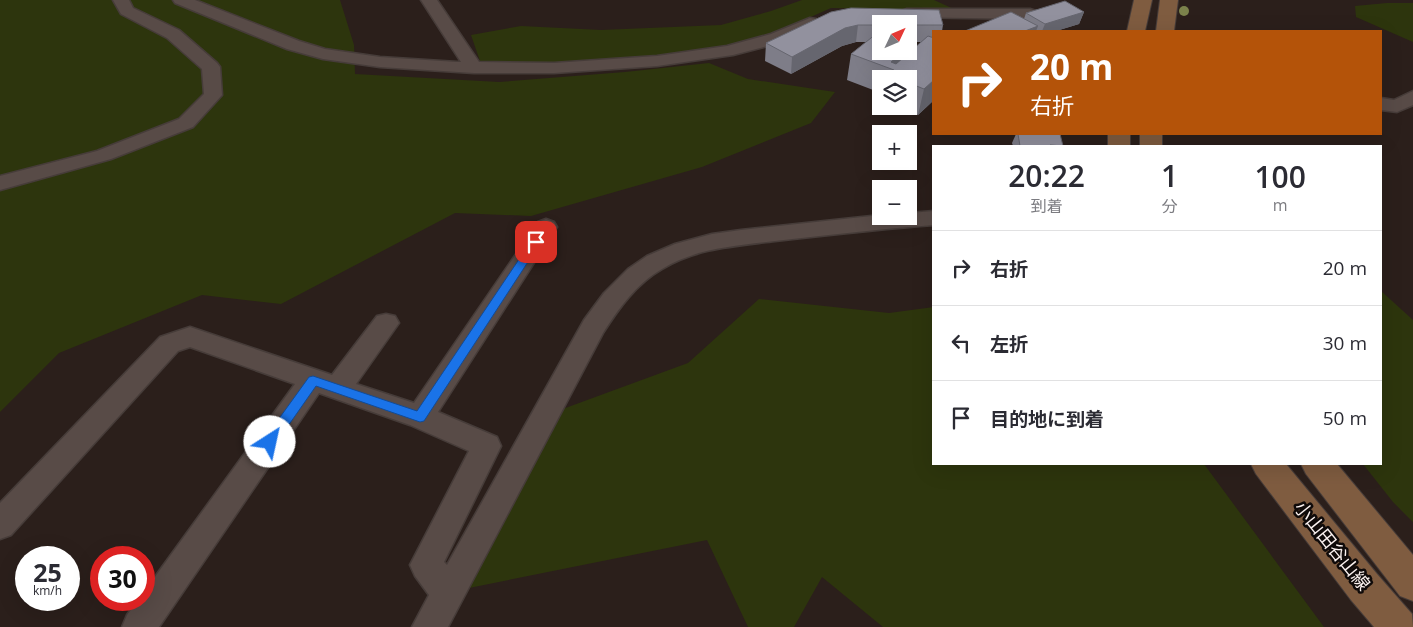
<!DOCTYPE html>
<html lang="ja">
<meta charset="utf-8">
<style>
:root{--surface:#fff;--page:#f2f2f3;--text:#2b2b33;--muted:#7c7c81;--line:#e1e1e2}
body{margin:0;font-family:"Open Sans","Noto Sans JP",sans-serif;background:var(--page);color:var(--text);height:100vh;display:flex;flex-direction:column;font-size:19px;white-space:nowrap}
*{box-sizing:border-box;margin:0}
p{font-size:16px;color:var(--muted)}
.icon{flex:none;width:28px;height:28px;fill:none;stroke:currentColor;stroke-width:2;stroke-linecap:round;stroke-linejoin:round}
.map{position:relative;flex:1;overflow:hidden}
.drawer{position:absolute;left:932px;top:145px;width:450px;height:320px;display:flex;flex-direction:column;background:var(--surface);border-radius:0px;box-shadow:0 5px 20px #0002}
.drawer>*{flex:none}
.top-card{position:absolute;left:932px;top:30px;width:450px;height:105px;border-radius:0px;box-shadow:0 5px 20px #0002;background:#b45309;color:#fff;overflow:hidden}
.needle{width:32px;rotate:46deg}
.buttons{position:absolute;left:872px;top:15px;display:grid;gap:10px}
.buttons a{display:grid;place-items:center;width:45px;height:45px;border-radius:0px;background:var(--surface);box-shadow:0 5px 20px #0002;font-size:25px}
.speed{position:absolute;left:15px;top:546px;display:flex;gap:10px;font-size:25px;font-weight:700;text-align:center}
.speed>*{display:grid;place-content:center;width:65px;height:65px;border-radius:50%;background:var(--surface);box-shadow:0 5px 20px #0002;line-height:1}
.speed small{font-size:12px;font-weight:400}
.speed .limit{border:8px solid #d22;background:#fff;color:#111}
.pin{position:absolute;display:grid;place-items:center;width:42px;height:42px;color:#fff;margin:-21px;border-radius:10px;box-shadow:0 2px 8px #0006}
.me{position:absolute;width:55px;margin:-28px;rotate:35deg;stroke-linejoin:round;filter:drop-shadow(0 0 4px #0008)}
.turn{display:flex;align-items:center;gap:18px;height:105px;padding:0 15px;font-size:22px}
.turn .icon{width:65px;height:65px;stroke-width:2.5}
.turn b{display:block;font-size:35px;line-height:42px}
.eta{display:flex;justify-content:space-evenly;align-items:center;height:85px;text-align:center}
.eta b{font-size:30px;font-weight:600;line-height:35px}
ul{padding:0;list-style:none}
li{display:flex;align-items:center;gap:15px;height:75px;padding:0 15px;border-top:1px solid var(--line)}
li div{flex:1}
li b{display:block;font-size:19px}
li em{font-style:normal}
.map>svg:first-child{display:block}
.green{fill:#2d350d}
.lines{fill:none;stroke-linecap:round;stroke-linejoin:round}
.minor-casing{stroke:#463c39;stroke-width:3}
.secondary-casing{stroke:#463c39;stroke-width:2}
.minor{fill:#584b47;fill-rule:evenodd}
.secondary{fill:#7f5c40;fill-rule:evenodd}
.tree{fill:#7b824b}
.wall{fill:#7e7d88;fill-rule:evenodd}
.shaded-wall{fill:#66666f}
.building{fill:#92919e;stroke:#66666f}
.route{fill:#1a73e8;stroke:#114b97}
.labels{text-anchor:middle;stroke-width:5;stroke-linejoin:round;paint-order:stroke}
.near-street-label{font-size:18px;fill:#faf1ef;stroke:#0f0a09}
</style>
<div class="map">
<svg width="1413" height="627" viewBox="0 0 1413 627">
<rect width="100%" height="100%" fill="#2b1f1b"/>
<g class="green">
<polygon points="0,0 340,0 354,45 355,74 499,82 625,72 709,63 748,79 835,92 811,123 702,167 531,216 455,213 281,304 202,295 59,353 0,412"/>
<polygon points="802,0 934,0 956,10 831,8 779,31 745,53 645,57 531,71 481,64 471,35 521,26 601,30 721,25 771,11"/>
<polygon points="1387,3 1413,3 1413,42 1356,17 1355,6"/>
<polygon points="1381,291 1413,320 1413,522 1393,502 1363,464 1381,464"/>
<polygon points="759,299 889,313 934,307 934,464 1204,464 1324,627 883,627 822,577 794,627 748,627 707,540 459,590 560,410 688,363"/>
</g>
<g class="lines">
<g class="minor-casing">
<g id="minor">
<polygon points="113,0 129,0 133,8 179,30 217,63 220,67 222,95 193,127 111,159 0,190 0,176 97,151 179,119 204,94 202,69 167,38 121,14"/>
<polygon points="173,0 195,0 299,41 325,49 380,57 457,62 461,62 421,0 437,0 479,62 554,63 657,56 727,46 771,34 810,18 816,19 818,23 816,27 783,42 733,55 657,66 554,73 474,73 380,67 323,59 287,49 175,3"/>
<polygon points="907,9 1030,9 1036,11 1038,14 1036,17 1030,19 901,17 899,14 901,11"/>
<polygon points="1413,91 1413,105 1397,112 1381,110 1381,98 1394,100"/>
<path d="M 934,211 L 934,225 C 881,229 828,235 775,241 C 736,246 696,248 662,269 C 636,284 619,308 603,333 L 448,627 L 412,627 L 429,595 L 415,576 L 410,565 L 469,451 L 410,425 L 319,393 L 159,627 L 122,627 L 127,615 L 138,600 L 144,600 L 144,592 L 295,384 L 190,347 L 178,351 L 11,535 L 0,539 L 0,503 L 160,337 L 190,327 L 332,375 L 377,316 L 386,314 L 395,316 L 399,323 L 356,384 L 414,403 L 538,222 L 546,219 L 554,222 L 557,227 L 438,412 L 497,437 L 501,446 L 444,562 L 447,565 L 584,320 L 604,293 L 628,269 L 647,256 L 675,244 L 712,234 L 741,230 L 881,215 L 909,216 L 909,213 Z"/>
</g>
</g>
<g class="secondary-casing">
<g id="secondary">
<polygon points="1134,0 1152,0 1145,31 1127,31"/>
<polygon points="1160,0 1178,0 1174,31 1156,31"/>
<rect x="1108" y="134" width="22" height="12"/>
<rect x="1140" y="134" width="22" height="12"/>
<polygon points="1251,464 1286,464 1377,574 1412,614 1413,627 1374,627 1351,600 1256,474"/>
<polygon points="1301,464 1337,464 1413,555 1413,601 1400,596 1306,474"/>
</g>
</g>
<use href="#minor" class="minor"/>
<use href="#secondary" class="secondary"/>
</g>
<circle class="tree" cx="1184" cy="11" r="5"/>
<g class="wall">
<path d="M 831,12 L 943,25 L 942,31 L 934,31 L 934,100 L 918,115 L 895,106 L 909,106 L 909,79 L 881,79 L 881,93 L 847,80 L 851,54 L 866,42 L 856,42 L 842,46 L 791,74 L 765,61 L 766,43 ZM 881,24 L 909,24 L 909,51 L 881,51 ZM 917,42 L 921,42 L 916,47 Z"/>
<polygon points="1084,12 1079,24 1056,31 965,31 1024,19 1026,13"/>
<polygon points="1016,134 1055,134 1063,146 1013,146 1012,143"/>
</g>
<g class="shaded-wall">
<polygon points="1084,12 1079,24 1056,31 1042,31 1045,24"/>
<polygon points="858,25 856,42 842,46 791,74 792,57 845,28"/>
<polygon points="1038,26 1036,31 1025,31"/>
<polygon points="917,40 912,66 894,70 891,62 904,51 909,51 909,47"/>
<polygon points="934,80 934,100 918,115 924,89"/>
</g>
<g class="building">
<polygon points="1065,1 1084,12 1045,24 1026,13"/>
<polygon points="851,8 939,10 943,25 909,25 909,24 881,24 881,25 858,25 845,28 792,57 766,43 831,12"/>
<polygon points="1011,12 1038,26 1025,31 965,31"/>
<polygon points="881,30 881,51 904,51 891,62 896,64 928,36 934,38 934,80 924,89 909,83 909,79 897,79 889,75 894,70 851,54"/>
<polygon points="909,37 917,40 909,47"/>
<polygon points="1018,134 1060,134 1063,146 1050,145 1050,146 1020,146"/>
</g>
<polygon class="route" points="536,239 539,240 541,242 539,245 424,421 420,422 316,386 274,446 270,448 265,446 263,442 265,438 309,377 313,376 417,411 532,240"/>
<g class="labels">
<g class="near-street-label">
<text transform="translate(1332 546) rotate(51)" y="6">小山田谷山線</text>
</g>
</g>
</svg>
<div class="buttons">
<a><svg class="needle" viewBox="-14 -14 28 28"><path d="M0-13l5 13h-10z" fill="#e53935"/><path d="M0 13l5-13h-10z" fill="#7c7c81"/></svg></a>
<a><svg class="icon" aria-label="layers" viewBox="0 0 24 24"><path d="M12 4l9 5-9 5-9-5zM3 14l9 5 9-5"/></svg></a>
<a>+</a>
<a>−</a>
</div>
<div class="speed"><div>25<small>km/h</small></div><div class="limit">30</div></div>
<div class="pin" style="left:536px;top:242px;background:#d93025"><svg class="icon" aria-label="arrive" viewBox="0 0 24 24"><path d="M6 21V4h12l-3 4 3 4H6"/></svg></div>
<svg class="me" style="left:270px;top:442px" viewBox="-20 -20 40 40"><circle r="19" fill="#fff"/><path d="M0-13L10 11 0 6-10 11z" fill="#1a73e8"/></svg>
<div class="top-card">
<div class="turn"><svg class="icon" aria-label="right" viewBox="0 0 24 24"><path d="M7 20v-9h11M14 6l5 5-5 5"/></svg><div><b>20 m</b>右折</div></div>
</div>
<section class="drawer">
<div class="eta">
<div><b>20:22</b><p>到着</p></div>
<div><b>1</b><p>分</p></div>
<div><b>100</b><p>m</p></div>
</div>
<ul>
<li><svg class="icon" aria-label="right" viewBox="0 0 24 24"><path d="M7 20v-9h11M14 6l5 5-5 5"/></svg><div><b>右折</b></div><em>20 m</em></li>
<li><svg class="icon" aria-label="left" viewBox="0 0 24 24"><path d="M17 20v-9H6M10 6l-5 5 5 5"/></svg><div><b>左折</b></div><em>30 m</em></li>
<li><svg class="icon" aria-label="arrive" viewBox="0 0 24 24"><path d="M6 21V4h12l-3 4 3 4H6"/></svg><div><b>目的地に到着</b></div><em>50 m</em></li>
</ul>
</section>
</div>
